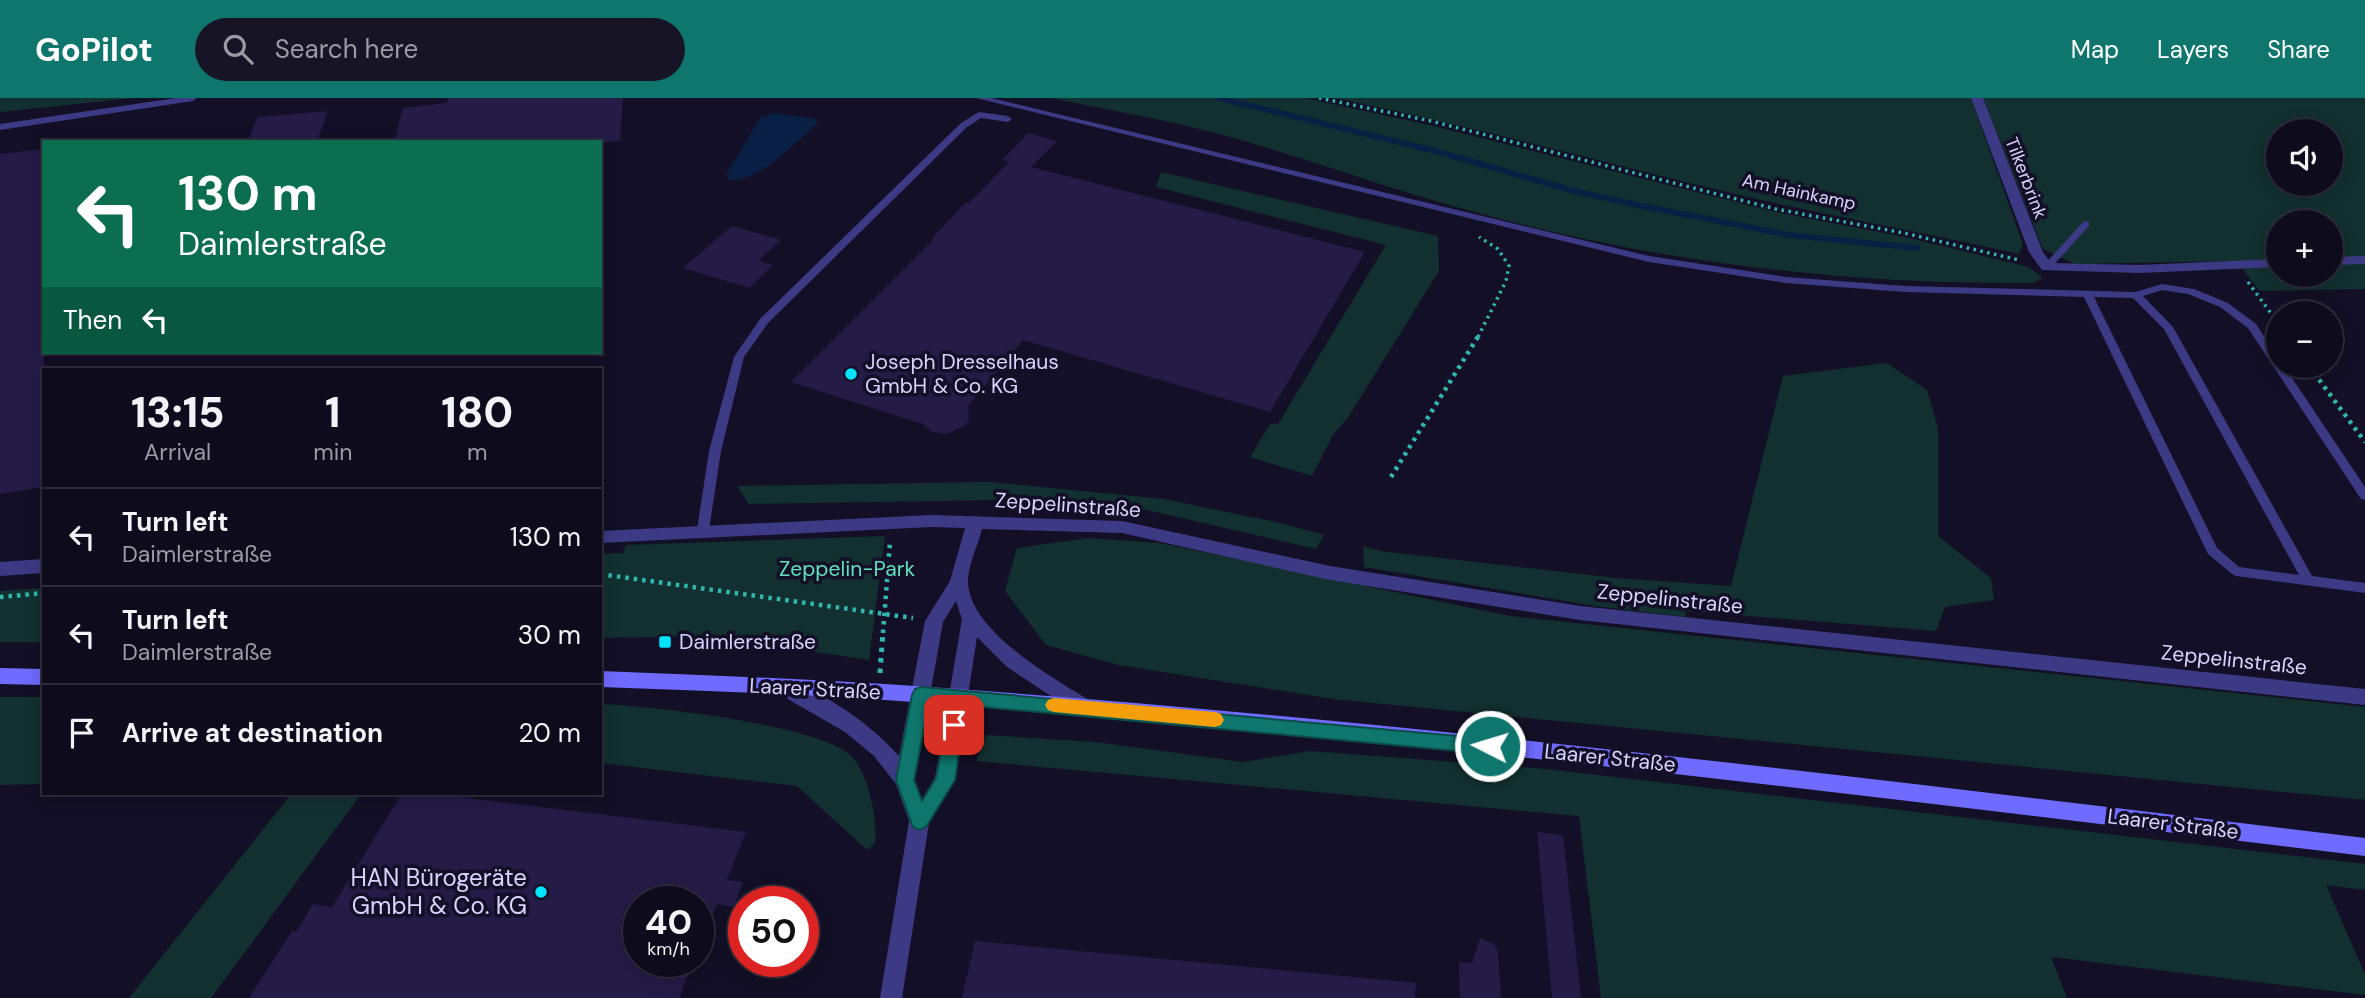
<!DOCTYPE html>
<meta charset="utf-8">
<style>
:root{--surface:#0e0b1c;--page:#171425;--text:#f1f3f6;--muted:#9b9ba3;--line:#2e2b3b;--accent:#0f766e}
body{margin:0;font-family:"DM Sans",sans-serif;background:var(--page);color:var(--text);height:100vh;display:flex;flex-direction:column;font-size:26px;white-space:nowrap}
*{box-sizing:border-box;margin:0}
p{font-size:23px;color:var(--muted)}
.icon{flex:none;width:38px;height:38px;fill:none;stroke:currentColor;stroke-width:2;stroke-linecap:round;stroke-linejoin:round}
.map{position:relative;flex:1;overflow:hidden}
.panel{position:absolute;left:42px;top:270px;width:560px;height:427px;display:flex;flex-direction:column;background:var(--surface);border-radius:0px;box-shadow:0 4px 18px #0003,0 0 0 2px var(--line)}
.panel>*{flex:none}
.hud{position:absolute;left:42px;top:42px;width:560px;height:214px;border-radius:0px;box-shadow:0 4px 18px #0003,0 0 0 2px var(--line);background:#0b6e4f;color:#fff;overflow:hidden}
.controls{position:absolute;left:2266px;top:21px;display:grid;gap:14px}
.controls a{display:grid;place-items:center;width:77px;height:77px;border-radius:50%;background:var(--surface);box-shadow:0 4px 18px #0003,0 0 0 2px var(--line);font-size:35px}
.speed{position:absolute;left:623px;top:788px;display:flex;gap:14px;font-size:35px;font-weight:700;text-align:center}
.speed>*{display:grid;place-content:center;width:91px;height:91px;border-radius:50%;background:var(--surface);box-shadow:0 4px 18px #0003,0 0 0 2px var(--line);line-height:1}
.speed small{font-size:18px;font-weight:400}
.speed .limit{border:10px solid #d22;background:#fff;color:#111}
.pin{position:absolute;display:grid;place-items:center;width:60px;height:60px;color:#fff;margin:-30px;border-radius:14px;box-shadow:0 4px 10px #0006}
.me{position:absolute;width:77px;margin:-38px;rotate:275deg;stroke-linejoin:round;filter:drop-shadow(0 0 5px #0008)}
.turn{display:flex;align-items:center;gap:24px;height:147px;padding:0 21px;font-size:32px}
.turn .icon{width:91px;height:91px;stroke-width:2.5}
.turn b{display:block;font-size:49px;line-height:60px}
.then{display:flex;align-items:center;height:66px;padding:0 21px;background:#0003;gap:14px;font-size:26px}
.eta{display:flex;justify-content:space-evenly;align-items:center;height:119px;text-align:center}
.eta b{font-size:42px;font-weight:800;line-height:49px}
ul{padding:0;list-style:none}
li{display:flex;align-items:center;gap:21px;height:98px;padding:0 21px;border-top:2px solid var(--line)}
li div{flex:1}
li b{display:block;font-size:26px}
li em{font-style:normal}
header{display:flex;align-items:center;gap:42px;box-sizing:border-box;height:98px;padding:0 35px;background:var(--accent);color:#fff}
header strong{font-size:33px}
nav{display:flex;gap:38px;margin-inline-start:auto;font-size:24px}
.search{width:490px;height:63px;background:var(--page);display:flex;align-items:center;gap:18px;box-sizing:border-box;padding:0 24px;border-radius:38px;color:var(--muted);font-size:26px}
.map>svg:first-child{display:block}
.green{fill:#12302f;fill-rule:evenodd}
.water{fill:#0a1f44}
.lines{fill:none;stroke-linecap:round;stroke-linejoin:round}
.stream{stroke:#0a1f44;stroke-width:6}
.building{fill:#241b47}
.path-far2{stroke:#2fb8b0;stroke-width:3.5;stroke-dasharray:2.5 4.5;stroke-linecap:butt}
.path-far1{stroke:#2fb8b0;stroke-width:4.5;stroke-dasharray:3.5 5;stroke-linecap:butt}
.path{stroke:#2fb8b0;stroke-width:5;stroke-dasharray:4.5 6;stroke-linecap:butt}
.service{fill:#3d3a85;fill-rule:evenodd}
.minor{fill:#3d3a85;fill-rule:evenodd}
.secondary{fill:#6f6bff;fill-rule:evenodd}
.route{fill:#0f766e;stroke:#0a4d48;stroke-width:2}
.slow{fill:#f59e0b}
.poi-dot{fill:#00e5ff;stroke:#130f26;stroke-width:2.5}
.labels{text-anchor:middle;stroke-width:7;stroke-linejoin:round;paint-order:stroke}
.far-street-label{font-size:18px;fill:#d9d4ff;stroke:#130f26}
.poi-label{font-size:21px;fill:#d9d4ff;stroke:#130f26;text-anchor:start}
.street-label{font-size:21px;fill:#d9d4ff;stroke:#130f26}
.park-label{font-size:21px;fill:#5fe0c0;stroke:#130f26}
.near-poi-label{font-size:24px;fill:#d9d4ff;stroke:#130f26;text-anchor:end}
</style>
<header>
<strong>GoPilot</strong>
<div class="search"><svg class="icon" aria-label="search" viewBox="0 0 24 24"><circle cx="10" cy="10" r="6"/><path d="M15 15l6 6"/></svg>Search here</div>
<nav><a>Map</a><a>Layers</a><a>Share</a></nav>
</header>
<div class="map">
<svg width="2365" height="900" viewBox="0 0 2365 900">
<rect width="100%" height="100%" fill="#130f26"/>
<g class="green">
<polygon points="0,0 134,0 0,14"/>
<path d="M 1051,0 L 1305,0 L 1430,27 L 1776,114 L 1905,139 L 2029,169 L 2043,180 L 2033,185 C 1842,187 1648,163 1464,111 C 1379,88 1296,56 1211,34 C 1158,20 1104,11 1051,0 Z"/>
<path d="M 1334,0 L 1971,0 L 2023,146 L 2019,156 C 1939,138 1859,123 1779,106 C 1630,73 1484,30 1334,0 Z"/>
<path d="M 1983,0 L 2365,0 L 2365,191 L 2260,193 L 2236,163 L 2075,166 L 2043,151 ZM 2278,33 L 2331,33 L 2331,86 L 2278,86 ZM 2278,124 L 2331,124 L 2331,177 L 2278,177 Z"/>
<polygon points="1161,74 1438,138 1439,173 1347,321 1333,337 1312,378 1250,359 1270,326 1278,326 1386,147 1156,89"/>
<polygon points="1887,265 1927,292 1938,330 1938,438 1991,480 1994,502 1945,509 1936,533 1686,513 1685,519 1595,508 1364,469 1363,448 1380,453 1616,480 1731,488 1783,278"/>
<polygon points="989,384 1164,401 1280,425 1324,437 1316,451 1147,412 1001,402 749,406 737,388"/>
<polygon points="885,438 869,562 708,538 600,540 600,456 623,455 626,447"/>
<polygon points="1088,440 1160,445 1510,518 2365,609 2365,702 1333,601 1118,567 1046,547 1005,493 1017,450"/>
<polygon points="44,490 44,544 0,544 0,493"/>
<polygon points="0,599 44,599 44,686 0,687"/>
<path d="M 600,606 C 651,608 810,626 848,655 C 868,671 878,722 875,745 L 867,752 L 797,688 L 600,665 Z"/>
<polygon points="986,637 1096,644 1243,664 1310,653 1546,671 2365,766 2365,792 2326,787 2365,876 2365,897 2051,859 2067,900 1601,900 1579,718 976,663"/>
<polygon points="292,695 362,695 211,900 129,900"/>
</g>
<path class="water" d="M 774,15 L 817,21 L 817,26 C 796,43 757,88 728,81 L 726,77 L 760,20 Z"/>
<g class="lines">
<polyline class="stream" points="1219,0 1439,54 1570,92 1637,107 1789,137 1917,150"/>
</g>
<g class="building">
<polygon points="448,0 623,0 620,43 600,45 394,44 403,10 447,5"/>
<polygon points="328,13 317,44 247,44 258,19"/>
<polygon points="1028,35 1057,43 1031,69 1365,154 1270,314 1023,242 968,308 969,321 967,326 947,336 932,334 923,326 791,284 935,140 932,140 966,104 969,105 1009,64 1016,66 1002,62"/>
<polygon points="44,51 44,389 0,396 0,56"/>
<polygon points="732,128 781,142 758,163 773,167 749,190 683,170"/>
<polygon points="402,695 427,695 746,734 727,782 743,784 734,809 717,806 699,850 698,803 639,803 639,863 694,863 679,900 249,900 292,833 297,833 313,806 332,809"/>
<polygon points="1537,734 1563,737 1581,900 1552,900"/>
<polygon points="1480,840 1494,846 1498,853 1501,900 1460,900 1459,864 1472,865"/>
<polygon points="975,843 1416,885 1415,900 962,900"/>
</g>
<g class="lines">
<g class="path-far2">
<polyline points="1319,0 1431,23 1776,111 1904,135 2019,162"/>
<polyline points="2248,184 2278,225"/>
<polyline points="1478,239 1506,183 1509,168 1498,151 1479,139"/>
</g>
<g class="path-far1">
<polyline points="2309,268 2365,344"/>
<polyline points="1391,379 1479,237"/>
<polyline points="600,476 913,520"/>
<polyline points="0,499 44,495"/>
<polyline points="883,535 890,444"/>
</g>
<polyline class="path" points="880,575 883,533"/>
<g class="service">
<polygon points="176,0 197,0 193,3 0,32 0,26"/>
<path d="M 976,0 L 991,0 L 1649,158 L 1786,179 L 1905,188 L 2135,194 L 2162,186 L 2194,191 L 2228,205 L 2256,226 L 2278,260 L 2278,268 L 2284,268 L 2365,389 L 2365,402 L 2361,401 L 2248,230 L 2220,209 L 2188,196 L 2162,192 L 2143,198 L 2173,229 L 2312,478 L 2365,485 L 2365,495 L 2236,478 L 2232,476 L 2208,456 L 2084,199 L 1905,194 L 1786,185 L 1649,164 ZM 2094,199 L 2133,200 L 2164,231 L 2299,477 L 2239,469 L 2217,450 Z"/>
<polygon points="979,14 1008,18 1012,21 1008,24 981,20 967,29 768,225 744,259 721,353 709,432 707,435 699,435 697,432 709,353 734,259 760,221 961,25"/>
<polygon points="2086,123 2089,124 2089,128 2050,171 2044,171 2044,167 2083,124"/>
</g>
<g class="minor">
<polygon points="1971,0 1983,0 2043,154 2051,165 2139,167 2278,161 2278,169 2139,175 2042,172 2029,154"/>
<polygon points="2365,158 2365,166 2331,167 2331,159"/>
<path d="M 932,417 L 1122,423 L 1330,468 L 1580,508 L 2365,591 L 2365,607 L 1580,522 L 1330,482 L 1122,435 L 982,431 C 978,447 968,467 968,483 C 968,533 1055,581 1092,604 L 1095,610 L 1092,616 L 1085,618 L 1078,616 L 1007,569 L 977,539 L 955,682 L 929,725 L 902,900 L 880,900 L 909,723 L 896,686 L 874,658 L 845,634 L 779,596 L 776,590 L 779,584 L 786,582 C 828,596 870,626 899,658 L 925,523 L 950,483 L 965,430 L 932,429 L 600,445 L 600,433 ZM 956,503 L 962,521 L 935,680 L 922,701 L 915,682 L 943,524 Z"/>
<polygon points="44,461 44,475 0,478 0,464"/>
</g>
<g class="secondary">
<polygon points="0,570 44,571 44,587 0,586"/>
<path d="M 600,573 C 695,577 790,580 885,586 C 1380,619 1873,681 2365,740 L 2365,758 C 1873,699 1380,636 885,602 C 790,595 695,593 600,589 Z"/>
</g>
</g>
<polygon class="route" points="921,589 1490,641 1497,643 1499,648 1497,654 1490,656 929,604 914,682 922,703 936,680 947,622 954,620 960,622 963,627 955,682 926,729 919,732 913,729 896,682 912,597 915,591"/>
<polygon class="slow" points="1054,600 1215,614 1221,616 1224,622 1221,627 1215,629 1054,614 1048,612 1045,607 1048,602"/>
<g class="poi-dot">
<circle cx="851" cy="276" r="7"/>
<rect x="658" y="537" width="14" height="14" rx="3.5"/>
<circle cx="541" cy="794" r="7"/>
</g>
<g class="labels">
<g class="far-street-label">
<text transform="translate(2026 80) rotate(69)" y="6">Tilkerbrink</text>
<text transform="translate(1799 94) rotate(12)" y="6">Am Hainkamp</text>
</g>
<g class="poi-label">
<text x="865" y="271">Joseph Dresselhaus<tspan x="865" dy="24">GmbH &amp; Co. KG</tspan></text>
<text x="679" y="551">Daimlerstraße</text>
</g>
<g class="street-label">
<text transform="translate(1068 407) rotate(4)" y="7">Zeppelinstraße</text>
<text transform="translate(1670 501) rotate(6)" y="7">Zeppelinstraße</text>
<text transform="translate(2234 562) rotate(6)" y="7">Zeppelinstraße</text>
<text transform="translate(815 591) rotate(3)" y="7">Laarer Straße</text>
<text transform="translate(1610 660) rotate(6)" y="7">Laarer Straße</text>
<text transform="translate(2173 726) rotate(7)" y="7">Laarer Straße</text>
</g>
<g class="park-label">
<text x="847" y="478">Zeppelin-Park</text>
</g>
<g class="near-poi-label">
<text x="527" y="788">HAN Bürogeräte<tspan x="527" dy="28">GmbH &amp; Co. KG</tspan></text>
</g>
</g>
</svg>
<div class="controls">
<a><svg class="icon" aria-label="sound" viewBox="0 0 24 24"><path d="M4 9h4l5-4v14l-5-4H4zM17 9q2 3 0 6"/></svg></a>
<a>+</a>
<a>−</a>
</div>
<div class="speed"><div>40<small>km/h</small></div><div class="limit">50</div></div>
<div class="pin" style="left:954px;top:627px;background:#d93025"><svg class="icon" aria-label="arrive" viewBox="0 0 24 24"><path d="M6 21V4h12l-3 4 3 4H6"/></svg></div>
<svg class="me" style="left:1490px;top:648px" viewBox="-20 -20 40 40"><circle r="17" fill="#0f766e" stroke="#fff" stroke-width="3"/><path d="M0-11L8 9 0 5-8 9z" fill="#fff"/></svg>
<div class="hud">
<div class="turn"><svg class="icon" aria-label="left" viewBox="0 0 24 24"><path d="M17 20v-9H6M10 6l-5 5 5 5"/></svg><div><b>130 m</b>Daimlerstraße</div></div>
<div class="then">Then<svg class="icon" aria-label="left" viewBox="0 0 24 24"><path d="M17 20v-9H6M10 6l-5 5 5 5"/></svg></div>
</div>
<section class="panel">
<div class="eta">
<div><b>13:15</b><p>Arrival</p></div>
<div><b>1</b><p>min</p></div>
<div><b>180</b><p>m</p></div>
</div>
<ul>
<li><svg class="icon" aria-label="left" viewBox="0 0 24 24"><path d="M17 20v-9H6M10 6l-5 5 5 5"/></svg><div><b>Turn left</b><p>Daimlerstraße</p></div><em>130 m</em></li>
<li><svg class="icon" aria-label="left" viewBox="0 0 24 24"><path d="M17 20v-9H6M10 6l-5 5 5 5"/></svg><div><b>Turn left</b><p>Daimlerstraße</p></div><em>30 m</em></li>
<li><svg class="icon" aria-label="arrive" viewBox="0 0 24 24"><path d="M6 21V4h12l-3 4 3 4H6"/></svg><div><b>Arrive at destination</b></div><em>20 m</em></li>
</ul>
</section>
</div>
